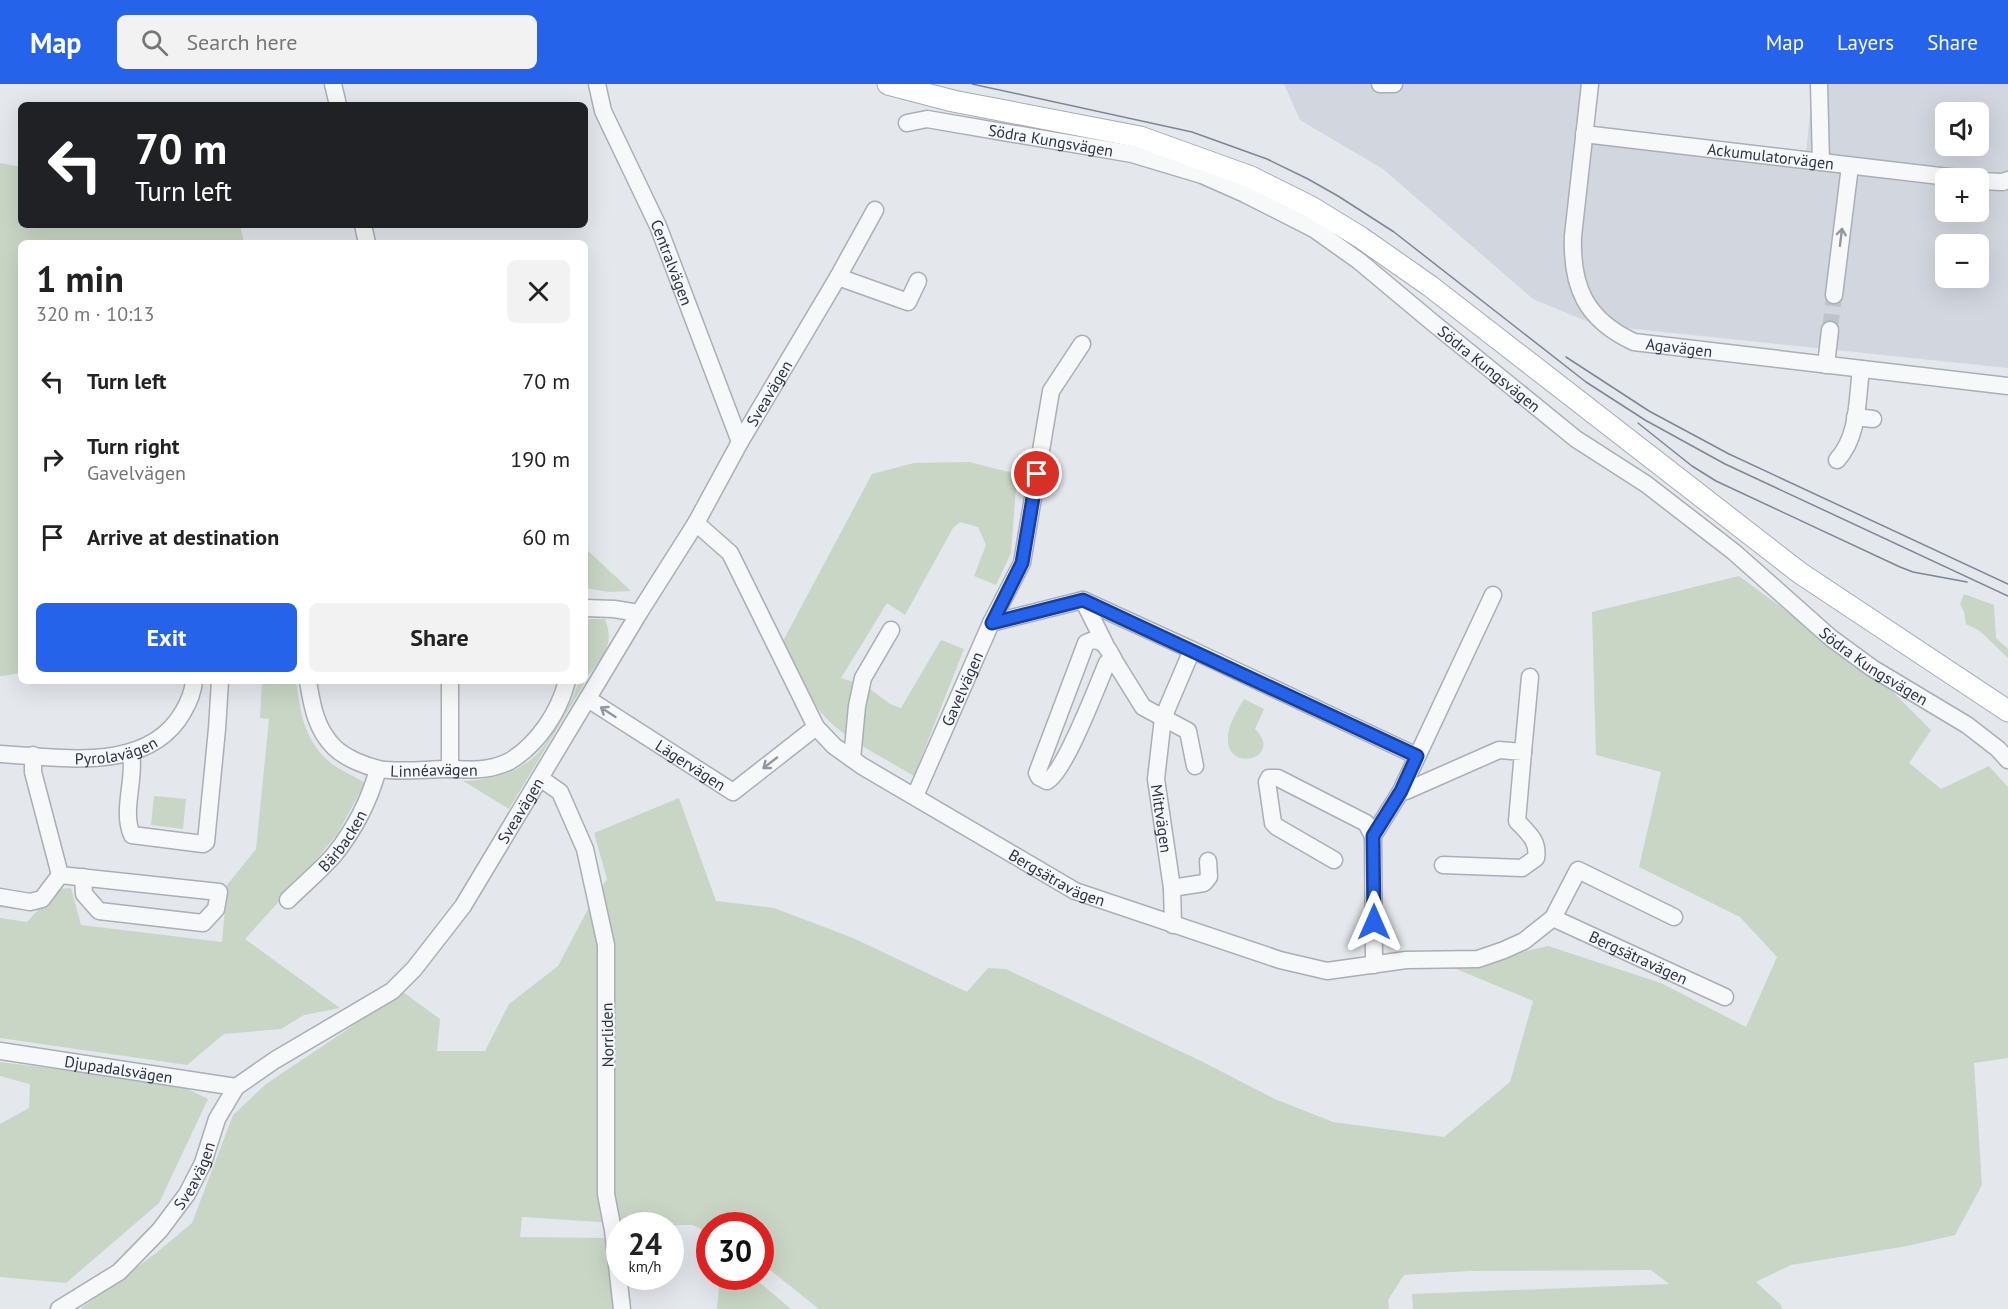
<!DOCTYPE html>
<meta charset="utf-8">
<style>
:root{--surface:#fff;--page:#f2f2f2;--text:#222;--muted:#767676;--accent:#2563eb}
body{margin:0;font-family:"PT Sans",sans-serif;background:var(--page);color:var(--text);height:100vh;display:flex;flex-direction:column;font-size:22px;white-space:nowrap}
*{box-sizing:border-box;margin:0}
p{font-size:20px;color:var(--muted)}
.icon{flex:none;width:33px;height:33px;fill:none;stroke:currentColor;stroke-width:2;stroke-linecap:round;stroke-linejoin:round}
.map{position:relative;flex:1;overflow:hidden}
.side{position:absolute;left:18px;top:156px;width:570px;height:444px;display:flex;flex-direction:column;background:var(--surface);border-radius:9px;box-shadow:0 6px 24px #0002}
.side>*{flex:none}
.hud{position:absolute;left:18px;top:18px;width:570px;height:126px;border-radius:9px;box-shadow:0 6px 24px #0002;background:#202124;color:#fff;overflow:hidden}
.controls{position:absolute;left:1935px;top:18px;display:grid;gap:12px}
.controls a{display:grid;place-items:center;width:54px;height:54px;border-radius:9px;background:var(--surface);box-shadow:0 6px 24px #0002;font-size:30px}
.speed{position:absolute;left:606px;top:1128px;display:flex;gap:12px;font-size:30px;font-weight:700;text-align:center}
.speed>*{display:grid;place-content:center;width:78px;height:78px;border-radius:50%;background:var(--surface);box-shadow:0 6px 24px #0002;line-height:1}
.speed small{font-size:15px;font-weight:400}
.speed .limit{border:9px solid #d22;background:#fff;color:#111}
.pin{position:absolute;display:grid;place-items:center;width:51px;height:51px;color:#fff;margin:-26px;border:3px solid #fff;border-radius:50%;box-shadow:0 2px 6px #0007}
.me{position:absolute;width:66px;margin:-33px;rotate:0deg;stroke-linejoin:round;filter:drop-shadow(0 0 4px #0008)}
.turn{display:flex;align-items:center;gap:21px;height:126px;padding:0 18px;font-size:27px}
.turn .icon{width:78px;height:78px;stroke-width:2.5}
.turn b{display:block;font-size:42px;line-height:51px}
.round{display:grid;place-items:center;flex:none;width:63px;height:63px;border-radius:9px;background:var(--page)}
.headline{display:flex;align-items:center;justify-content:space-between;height:102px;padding:0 18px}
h1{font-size:36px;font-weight:700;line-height:45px}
.action{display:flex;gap:12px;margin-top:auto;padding:12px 18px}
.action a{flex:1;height:69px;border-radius:9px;background:var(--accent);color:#fff;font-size:24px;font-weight:700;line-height:69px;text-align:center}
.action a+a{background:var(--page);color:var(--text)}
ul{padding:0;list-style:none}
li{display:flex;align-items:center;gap:18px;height:78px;padding:0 18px}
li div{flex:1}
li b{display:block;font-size:22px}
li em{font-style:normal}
header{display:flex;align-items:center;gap:36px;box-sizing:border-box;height:84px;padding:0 30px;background:var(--accent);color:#fff}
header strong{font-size:28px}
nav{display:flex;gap:33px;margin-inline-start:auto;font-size:21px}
.search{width:420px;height:54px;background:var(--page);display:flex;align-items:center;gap:15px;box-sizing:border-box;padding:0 21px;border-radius:9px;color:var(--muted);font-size:22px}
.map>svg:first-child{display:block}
.built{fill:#d2d6de;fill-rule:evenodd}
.green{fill:#c9d6c5}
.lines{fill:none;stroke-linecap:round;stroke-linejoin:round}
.minor-tunnel{stroke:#bfc3cb;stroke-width:16;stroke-dasharray:16 8;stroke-linecap:butt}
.minor-casing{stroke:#a9aeb7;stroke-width:19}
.major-casing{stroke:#a3abb8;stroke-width:23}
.minor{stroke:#f7f8fa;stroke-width:16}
.major{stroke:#fff;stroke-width:21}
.tram{stroke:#7d8696;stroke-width:1.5}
.oneway{stroke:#9196a0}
.route-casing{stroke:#184099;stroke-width:15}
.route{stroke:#2563eb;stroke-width:10}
.labels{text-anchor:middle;stroke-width:4.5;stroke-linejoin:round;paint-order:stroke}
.street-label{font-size:16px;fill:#2b3445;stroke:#f4f6f9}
</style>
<header>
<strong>Map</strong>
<div class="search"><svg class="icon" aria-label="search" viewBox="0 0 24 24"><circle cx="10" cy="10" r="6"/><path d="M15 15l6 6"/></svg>Search here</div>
<nav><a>Map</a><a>Layers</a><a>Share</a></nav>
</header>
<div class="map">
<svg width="2008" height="1225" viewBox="0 0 2008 1225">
<rect width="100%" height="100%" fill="#e4e7ec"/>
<path class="built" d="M 1284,0 L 1600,0 L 1592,56 L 1805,79 L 1813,0 L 2008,0 L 2008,284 L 1596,241 L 1533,215 L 1383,85 L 1300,36 ZM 1946,28 L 1978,28 L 1978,62 L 1946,62 ZM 1946,94 L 1978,94 L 1978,128 L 1946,128 ZM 1946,160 L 1978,160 L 1978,194 L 1946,194 Z"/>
<g class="green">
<polygon points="0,79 21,83 21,141 240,141 244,159 21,159 21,589 2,592 0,592"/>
<path d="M 969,378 L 1017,390 L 1011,469 L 996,501 L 974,492 L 986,461 L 978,443 L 960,438 L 953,444 L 905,531 L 887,519 L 841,594 L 866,602 L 890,620 L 901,624 L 941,556 L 964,565 L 914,692 C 885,674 851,659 827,635 C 807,614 796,583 783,557 L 872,390 L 914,379 Z"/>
<polygon points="585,464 631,507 609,508 585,504"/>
<polygon points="1739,492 1885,600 1931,646 1909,679 1941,705 1989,682 2008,703 2008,974 1974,979 1982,1101 1955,1151 1907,1162 1791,1181 1756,1198 1781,1221 1782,1225 1413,1225 1412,1210 1669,1200 1651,1186 1469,1187 1404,1191 1388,1216 1389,1225 819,1225 761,1179 760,1142 710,1142 709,1149 693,1141 647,1141 522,1133 520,1153 607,1154 614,1225 80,1225 156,1169 192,1139 233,1031 266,1000 403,908 440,935 437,967 485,967 509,920 558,882 588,825 607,795 594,749 679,714 716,817 774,824 853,854 967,908 988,884 1006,885 1201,977 1275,1015 1333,1038 1444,1053 1510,998 1533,917 1454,884 1548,862 1661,899 1746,943 1777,873 1740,833 1639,783 1661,688 1596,671 1592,528"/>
<polygon points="1964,510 1994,521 1996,554 2008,565 2008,574 1980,547 1966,540 1964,528 1960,520"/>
<path d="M 589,535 L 605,535 C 615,562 604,569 589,591 L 585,588 L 585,540 Z"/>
<path d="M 262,597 L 296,597 C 301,631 304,657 332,680 C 342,687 354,692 365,699 L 338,749 L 305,789 L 245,855 L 340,924 L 304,931 L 281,945 L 224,950 L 187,981 L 0,954 L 0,834 L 27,838 L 57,805 L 71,804 L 81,841 L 222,858 L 227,801 L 256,765 L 269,635 L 260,634 Z"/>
<path d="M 579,597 L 583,597 L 584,600 L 509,725 L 463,697 C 492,696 524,688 543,663 C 549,656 553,647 558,639 C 567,625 574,613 579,597 Z"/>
<path d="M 1244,615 L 1264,625 L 1255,645 C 1285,674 1226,690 1228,654 C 1228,640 1237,627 1244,615 Z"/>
<polygon points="154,712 186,715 183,745 151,741"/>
<polygon points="0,978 177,1000 208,1015 159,1119 66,1199 0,1193 0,1040 29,1024 30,1000 0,992"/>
<polygon points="720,1192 753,1193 791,1225 717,1225"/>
</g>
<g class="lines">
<polyline class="minor-tunnel" points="1830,246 1834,211"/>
<g class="minor-casing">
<g id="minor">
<polyline points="333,0 338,21"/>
<path id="s1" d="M 597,0 L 603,27 L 658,142 L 740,358"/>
<polyline points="1380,0 1394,0"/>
<path id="s2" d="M 1590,0 L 1573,152 C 1571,203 1586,236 1634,258 L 2008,302"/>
<polyline points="1819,0 1821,78"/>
<path id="s3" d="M 907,39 L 927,35 L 1132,70 L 1202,91 L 1245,110 L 1314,145 L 1359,177 L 1432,238 L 1576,355 L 1646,400 L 1734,468 L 1831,554 L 1872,584 L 1967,641 L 1998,665 L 2008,676"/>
<path id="s4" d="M 1584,50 L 1957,94"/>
<polyline points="1978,97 2003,98 2008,96"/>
<polyline points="363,141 367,159"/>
<polyline points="838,193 908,218 918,197"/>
<polyline points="1834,211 1850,82"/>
<polyline points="1826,281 1830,246"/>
<polyline points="1855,333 1873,335"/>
<path d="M 1837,376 C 1859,352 1857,316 1861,285"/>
<path id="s5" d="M 696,439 L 730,469 L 816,643 L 834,662 L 862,682 L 1075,807 L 1280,876 L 1327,887 L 1406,876 L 1478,875 L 1504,866 L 1524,857 L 1553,834 L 1578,786 L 1674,833"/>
<polyline points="1083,516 1105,560"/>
<polyline points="585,524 614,525 639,529"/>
<path id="s6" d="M 991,539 L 1083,516 L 1192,566 L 1163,634 L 1156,695 L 1172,804 L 1173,841"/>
<polyline points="1192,566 1417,672"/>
<path d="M 1115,578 C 1109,566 1102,550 1086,559 L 1037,689 L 1039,693 L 1047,697 C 1065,688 1097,602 1107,579 L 1115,578 L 1143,623 L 1188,647 L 1195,682"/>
<path id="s7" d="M 308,597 C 312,622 316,645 334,663 C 345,674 365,682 379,685 C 401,689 426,685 448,685 C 461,685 476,687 489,684 C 496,683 504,680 510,677 C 538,660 559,628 567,597"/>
<polyline points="450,597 450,685"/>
<path id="s8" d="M 588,615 L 733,708 L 816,643"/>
<path d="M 131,668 C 136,695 121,726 132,751 L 203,760 L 206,758 L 217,645 L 220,597"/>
<polyline points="1523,668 1530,593"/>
<path id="s9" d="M 0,670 C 60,673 148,690 183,628 C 189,618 193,608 194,597"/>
<polyline points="33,671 33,688 60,791 219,808 216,825 203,839 99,827 84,810 83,793"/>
<polyline points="852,675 857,622 863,594 891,546"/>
<polyline points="540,694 560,708 585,765 606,861 606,1110 613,1146 622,1225"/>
<path d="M 1401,707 L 1406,707 L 1499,666 L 1523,668 L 1517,737 C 1528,749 1539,757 1536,774 L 1522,784 L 1443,781"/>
<path id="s10" d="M 915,712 L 991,539 L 1022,479 L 1051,307 L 1082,260"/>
<polyline points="1334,776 1277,743 1273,739 1267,698 1269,694 1278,694 1366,739 1373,752"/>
<polyline points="1172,804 1204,799 1209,793 1208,777"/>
<polyline points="0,813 30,818 42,815 60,791"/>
<path id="s11" d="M 288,816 C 303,801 320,787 334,771 C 354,746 370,715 378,685"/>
<path id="s12" d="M 1553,834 L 1725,913"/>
<polyline points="1374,881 1373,752 1401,707 1493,511"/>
<path id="s13" d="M 0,967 L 236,1003"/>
<path id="s14" d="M 59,1225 L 119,1188 L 160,1146 L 187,1110 L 203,1079 L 217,1035 L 236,1003 L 275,976 L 392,907 L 414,885 L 463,822 L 639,529 L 696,439 L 740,358 L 838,193 L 875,126"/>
</g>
</g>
<g class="major-casing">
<polyline id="major" points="888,0 953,17 1140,53 1251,93 1311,123 1360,153 1430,202 1800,489 2008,627"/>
</g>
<use href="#minor" class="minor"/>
<use href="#major" class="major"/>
<g class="tram">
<polyline points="972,0 1192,48 1267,75 1308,95 1338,112 1394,148 1586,298 1645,336 1725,380 2008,512"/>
<polyline points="1566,273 1649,327 1729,370 2008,500"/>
<polyline points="1638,339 1692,382 1716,397 1900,483 1913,488 1967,498"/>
</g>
</g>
<defs><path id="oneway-shaft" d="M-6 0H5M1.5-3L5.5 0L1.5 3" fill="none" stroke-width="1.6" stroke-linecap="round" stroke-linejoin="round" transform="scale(1.5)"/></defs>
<g class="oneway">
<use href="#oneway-shaft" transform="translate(1841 153) rotate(-83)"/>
<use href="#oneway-shaft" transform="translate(608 628) rotate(-147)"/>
<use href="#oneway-shaft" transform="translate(770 679) rotate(142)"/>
</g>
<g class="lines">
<g class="route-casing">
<polyline id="route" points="1037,390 1022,479 992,539 1083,516 1417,672 1401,707 1373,752 1374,838"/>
</g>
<use href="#route" class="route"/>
</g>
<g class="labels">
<g class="street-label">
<text dy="6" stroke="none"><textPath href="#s3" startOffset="146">Södra Kungsvägen</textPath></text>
<text dy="6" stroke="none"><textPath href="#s4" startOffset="188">Ackumulatorvägen</textPath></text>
<text dy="6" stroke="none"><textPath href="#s1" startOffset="194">Centralvägen</textPath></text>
<text dy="6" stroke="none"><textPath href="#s2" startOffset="330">Agavägen</textPath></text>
<text dy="6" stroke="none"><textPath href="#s3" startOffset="650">Södra Kungsvägen</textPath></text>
<text dy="6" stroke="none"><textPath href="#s14" startOffset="1184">Sveavägen</textPath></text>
<text dy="6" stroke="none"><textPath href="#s3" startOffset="1137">Södra Kungsvägen</textPath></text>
<text dy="6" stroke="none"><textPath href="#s10" startOffset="117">Gavelvägen</textPath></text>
<text dy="6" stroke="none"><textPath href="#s9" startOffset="117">Pyrolavägen</textPath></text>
<text dy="6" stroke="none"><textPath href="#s8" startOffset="122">Lägervägen</textPath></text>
<text dy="6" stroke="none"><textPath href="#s7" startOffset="178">Linnéavägen</textPath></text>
<text dy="6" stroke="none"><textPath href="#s14" startOffset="698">Sveavägen</textPath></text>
<text dy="6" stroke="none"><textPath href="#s6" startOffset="390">Mittvägen</textPath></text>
<text dy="6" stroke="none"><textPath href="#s11" startOffset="81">Bärbacken</textPath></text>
<text dy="6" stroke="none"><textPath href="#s5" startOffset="525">Bergsätravägen</textPath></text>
<text dy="6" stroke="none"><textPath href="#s12" startOffset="94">Bergsätravägen</textPath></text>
<text transform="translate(607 951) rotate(-91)" y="6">Norrliden</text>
<text dy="6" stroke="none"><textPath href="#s13" startOffset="120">Djupadalsvägen</textPath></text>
<text dy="6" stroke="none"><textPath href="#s14" startOffset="194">Sveavägen</textPath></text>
</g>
</g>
</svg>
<div class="controls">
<a><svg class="icon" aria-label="sound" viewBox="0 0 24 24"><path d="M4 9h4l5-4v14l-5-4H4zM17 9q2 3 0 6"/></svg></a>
<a>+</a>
<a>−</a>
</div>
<div class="speed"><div>24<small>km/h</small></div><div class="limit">30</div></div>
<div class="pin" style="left:1037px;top:390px;background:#d93025"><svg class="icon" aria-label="arrive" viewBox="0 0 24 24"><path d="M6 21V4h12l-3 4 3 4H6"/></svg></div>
<svg class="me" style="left:1374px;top:838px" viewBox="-20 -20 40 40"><path d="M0-17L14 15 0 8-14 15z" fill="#2563eb" stroke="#fff" stroke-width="4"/></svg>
<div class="hud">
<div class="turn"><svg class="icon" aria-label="left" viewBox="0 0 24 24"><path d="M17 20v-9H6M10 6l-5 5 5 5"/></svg><div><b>70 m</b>Turn left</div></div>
</div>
<section class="side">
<div class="headline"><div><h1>1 min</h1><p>320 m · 10:13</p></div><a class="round"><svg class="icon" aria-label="close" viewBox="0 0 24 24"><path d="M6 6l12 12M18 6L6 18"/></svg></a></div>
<ul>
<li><svg class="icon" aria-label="left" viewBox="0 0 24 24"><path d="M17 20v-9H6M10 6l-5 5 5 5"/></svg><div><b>Turn left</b></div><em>70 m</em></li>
<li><svg class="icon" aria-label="right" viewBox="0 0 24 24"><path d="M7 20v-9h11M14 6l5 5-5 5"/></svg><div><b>Turn right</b><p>Gavelvägen</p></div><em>190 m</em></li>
<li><svg class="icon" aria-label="arrive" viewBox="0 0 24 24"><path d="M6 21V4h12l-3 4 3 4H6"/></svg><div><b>Arrive at destination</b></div><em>60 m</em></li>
</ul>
<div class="action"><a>Exit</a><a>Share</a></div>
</section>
</div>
